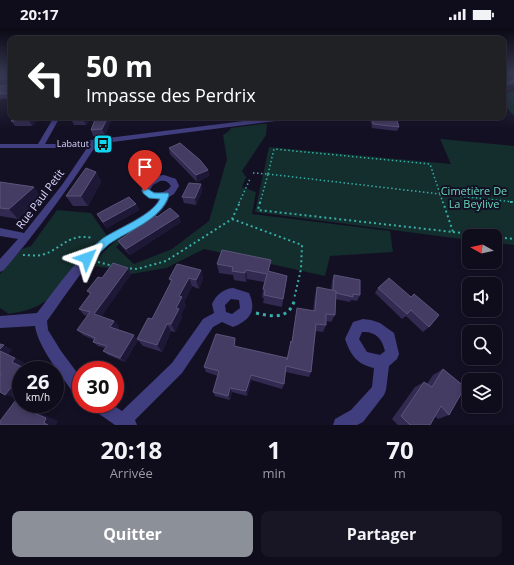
<!DOCTYPE html>
<html lang="fr">
<meta charset="utf-8">
<style>
:root{--surface:#0f0c1b;--page:#181524;--text:#f1f3f6;--muted:#9b9ba3;--line:#2f2c3a;--accent:#8c9099}
body{margin:0;font-family:"Open Sans",sans-serif;background:var(--page);color:var(--text);height:100vh;display:flex;flex-direction:column;font-size:15px;white-space:nowrap}
*{box-sizing:border-box;margin:0}
p{font-size:13px;color:var(--muted)}
.icon{flex:none;width:22px;height:22px;fill:none;stroke:currentColor;stroke-width:2;stroke-linecap:round;stroke-linejoin:round}
.map{position:relative;height:397px;overflow:hidden}
.panel{display:flex;flex-direction:column;background:var(--surface);flex:1}
.panel>*{flex:none}
.hud{position:absolute;left:8px;top:8px;width:498px;height:84px;border-radius:8px;box-shadow:0 2px 6px #0003,0 0 0 1px var(--line);background:#202124;color:#fff;overflow:hidden}
.needle{width:26px;rotate:278deg}
.fabs{position:absolute;left:462px;top:201px;display:grid;gap:8px}
.fabs a{display:grid;place-items:center;width:40px;height:40px;border-radius:8px;background:var(--surface);box-shadow:0 2px 6px #0003,0 0 0 1px var(--line);font-size:20px}
.speed{position:absolute;left:12px;top:333px;display:flex;gap:8px;font-size:20px;font-weight:700;text-align:center}
.speed>*{display:grid;place-content:center;width:52px;height:52px;border-radius:50%;background:var(--surface);box-shadow:0 2px 6px #0003,0 0 0 1px var(--line);line-height:1}
.speed small{font-size:10px;font-weight:400}
.speed .limit{border:6px solid #d22;background:#fff;color:#111}
.pin{position:absolute;display:grid;place-items:center;width:34px;height:34px;color:#fff;margin:-41px -17px;border-radius:50% 50% 50% 0;rotate:-45deg;box-shadow:0 0 4px #0007}
.pin .icon{rotate:45deg}
.me{position:absolute;width:44px;margin:-22px;rotate:47deg;stroke-linejoin:round;filter:drop-shadow(0 0 3px #0008)}
.turn{display:flex;align-items:center;gap:14px;height:84px;padding:0 12px;font-size:18px}
.turn .icon{width:52px;height:52px;stroke-width:2.5}
.turn b{display:block;font-size:28px;line-height:34px}
.eta{display:flex;justify-content:space-evenly;align-items:center;height:68px;text-align:center}
.eta b{font-size:24px;font-weight:700;line-height:28px}
.cta{display:flex;gap:8px;margin-top:auto;padding:8px 12px}
.cta a{flex:1;height:46px;border-radius:8px;background:var(--accent);color:#fff;font-size:16px;font-weight:700;line-height:46px;text-align:center}
.cta a+a{background:var(--page);color:var(--text)}
.status{display:flex;justify-content:space-between;align-items:center;height:28px;padding:0 20px;background:var(--surface);direction:ltr}
.status svg{height:11px;fill:currentColor}
.map>svg:first-child{display:block}
.green{fill:#142d2d}
.lines{fill:none;stroke-linecap:round;stroke-linejoin:round}
.path-far2{stroke:#37afa8;stroke-width:1.5;stroke-dasharray:1.5 2.5;stroke-linecap:butt}
.path-far1{stroke:#37afa8;stroke-width:2;stroke-dasharray:2 3;stroke-linecap:butt}
.path{stroke:#37afa8;stroke-width:3;stroke-dasharray:3 4;stroke-linecap:butt}
.minor{fill:#413e80;fill-rule:evenodd}
.wall{fill:#322a50}
.shaded-wall{fill:#1e1837}
.building{fill:#443c62;stroke:#5b547a}
.route{fill:#4fc3f7;stroke:#337fa1}
.labels{text-anchor:middle;stroke-width:4;stroke-linejoin:round;paint-order:stroke}
.far-poi-label{font-size:9px;fill:#dad6fc;stroke:#141024;text-anchor:end}
.park-label{font-size:11px;fill:#66d8bc;stroke:#141024}
.street-label{font-size:11px;fill:#dad6fc;stroke:#141024}
</style>
<div class="status"><b>20:17</b><svg viewBox="0 0 49 12"><path d="M0 12V9h3v3zM5 12V6h3v6zM10 12V3h3v9zM15 12V0h3v12zM26 1h20v11H26zM47 4h2v5h-2z"/></svg></div>
<div class="map">
<svg width="514" height="397" viewBox="0 0 514 397">
<rect width="100%" height="100%" fill="#141024"/>
<g class="green">
<polygon points="511,64 514,64 514,88 503,75 503,68"/>
<polygon points="262,96 267,96 266,107 242,143 246,149 242,159 256,164 252,186 390,203 393,224 330,228 325,248 204,221 166,240 131,246 118,241 92,238 98,229 120,209 123,213 116,219 134,236 172,221 209,193 227,131 223,107 229,103 231,100"/>
<polygon points="440,111 514,118 514,217 495,215 495,208 469,208 469,212 255,184 269,119 451,136"/>
<path d="M 57,182 L 91,185 L 107,208 C 88,230 57,273 30,281 C 23,284 16,284 9,286 L 0,280 L 0,246 L 22,221 L 31,218 Z"/>
</g>
<g class="lines">
<g class="path-far2">
<polyline points="253,145 268,146"/>
<polyline points="268,146 440,166"/>
<polyline points="268,146 274,121 430,136 440,166"/>
<polyline points="440,166 514,174"/>
<polyline points="440,166 443,175"/>
<polyline points="239,175 250,151"/>
<polyline points="260,175 268,146"/>
</g>
<g class="path-far1">
<polyline points="260,174 258,182 453,204 443,174"/>
<polyline points="510,174 514,174"/>
<polyline points="232,191 302,217 301,241 294,271"/>
<polyline points="453,204 487,208"/>
<polyline points="495,209 514,211"/>
<path d="M 23,227 C 29,227 37,228 42,227 C 64,220 67,205 93,210"/>
<polyline points="98,234 113,238"/>
<polyline points="125,240 137,241 166,233 232,191 240,174"/>
</g>
<path class="path" d="M 256,285 C 273,289 290,292 295,270"/>
<g class="minor">
<polygon points="514,51 514,55 503,59 503,55"/>
<path d="M 54,89 L 60,89 L 45,116 L 60,116 L 275,89 L 294,89 L 291,91 L 97,116 C 68,161 39,201 4,242 L 0,244 L 0,231 L 18,211 L 0,208 L 0,200 L 24,205 L 62,157 L 89,117 L 60,120 L 0,120 L 0,116 L 38,116 Z"/>
<path d="M 164,147 L 176,151 L 179,158 L 174,166 L 169,169 C 163,192 126,203 108,217 C 84,237 66,267 47,293 L 48,302 L 61,323 L 81,350 L 81,370 L 76,368 C 63,350 38,319 35,298 L 0,300 L 0,288 L 37,285 C 56,261 77,229 102,211 C 117,200 152,187 159,171 L 149,170 L 141,163 C 144,152 153,148 164,147 ZM 160,153 C 165,152 168,153 171,158 C 166,165 157,167 150,162 L 153,157 Z"/>
<path d="M 233,260 L 249,265 C 257,283 250,292 233,299 L 222,294 L 213,299 L 182,345 L 135,392 L 137,397 L 115,397 L 92,381 L 89,376 L 111,376 L 122,383 L 172,335 L 203,291 L 214,285 L 212,276 C 216,267 223,261 233,260 ZM 231,271 L 239,272 L 240,280 L 232,286 L 226,284 L 225,277 Z"/>
<path d="M 363,291 L 371,292 L 380,295 L 394,305 L 399,326 L 397,331 L 389,338 L 386,362 L 384,367 L 363,394 L 357,397 L 333,397 L 335,391 L 351,382 L 372,359 L 374,340 C 357,336 351,328 345,311 L 353,294 ZM 362,304 C 376,303 382,311 385,323 L 380,327 L 367,324 L 359,311 Z"/>
</g>
</g>
<g class="wall">
<polygon points="0,45 11,45 11,70 0,71 0,57 8,57 8,56 0,55"/>
<polygon points="40,89 32,98 15,98 11,93"/>
<polygon points="91,89 86,97 74,97 71,91"/>
<polygon points="96,89 111,89 112,90 105,107 93,108 91,102"/>
<polygon points="370,89 396,89 399,99 397,103 372,100"/>
<polygon points="169,120 208,142 209,148 197,154 170,126"/>
<polygon points="96,144 101,154 88,178 73,178 66,168"/>
<polygon points="0,154 41,169 18,191 0,188"/>
<polygon points="201,156 202,163 196,177 184,175 182,169"/>
<polygon points="136,176 139,182 107,200 101,193 97,186"/>
<polygon points="157,189 181,194 130,227 122,219 118,213"/>
<polygon points="271,232 269,244 287,248 282,279 263,275 264,270 262,270 263,261 264,254 247,251 246,254 234,252 233,247 219,245 217,236"/>
<polygon points="128,240 131,246 101,288 114,293 119,298 117,302 138,312 125,334 108,327 103,323 105,320 98,318 93,314 94,312 83,307 77,302 88,288 84,287 79,281 90,266 87,263 102,250"/>
<polygon points="201,242 203,251 199,261 192,258 184,274 186,277 181,286 182,289 175,304 171,303 162,324 143,318 137,311 152,291 171,254 169,251"/>
<polygon points="334,247 360,267 357,273 351,272 350,274 335,271 335,287 331,294 326,293 326,297 323,304 316,303 311,344 309,349 286,344 284,356 282,361 251,352 247,368 232,364 230,372 215,368 213,364 218,348 206,344 204,339 235,310 236,316 236,319 287,330 291,313 292,313 296,287 297,280 313,283 315,267 317,259 331,262 332,253"/>
<polygon points="389,250 429,299 423,304 406,288 402,291 375,265 378,260"/>
<polygon points="443,341 449,387 438,391 435,388 430,397 398,397 392,391 415,359 424,354 427,356 433,347"/>
</g>
<g class="shaded-wall">
<polygon points="32,89 40,89 32,98 29,92"/>
<polygon points="84,89 91,89 86,97 83,91"/>
<polygon points="108,89 111,89 112,90 105,107 102,101"/>
<polygon points="208,142 209,148 197,154 196,147"/>
<polygon points="96,144 101,154 88,178 81,168"/>
<polygon points="201,156 202,163 196,177 195,170"/>
<polygon points="34,159 41,169 18,191 9,181"/>
<polygon points="136,176 139,182 107,200 103,194"/>
<polygon points="179,188 181,194 130,227 126,221"/>
<polygon points="271,232 270,241 267,252 268,243"/>
<polygon points="128,240 131,246 100,291 94,286"/>
<polygon points="201,242 203,251 199,261 196,252"/>
<polygon points="246,242 247,251 246,254 245,245"/>
<polygon points="189,250 192,258 184,274 186,277 181,286 182,289 175,304 171,296 179,268"/>
<polygon points="114,293 119,298 115,304 110,299"/>
<polygon points="167,296 171,303 162,324 157,317"/>
<polygon points="134,307 138,312 125,334 120,330"/>
<polygon points="235,310 236,316 235,324 234,318"/>
<polygon points="4,317 12,322 8,327 0,323 0,321"/>
<polygon points="15,330 24,334 21,339 12,334"/>
<polygon points="21,347 21,363 15,370 5,367"/>
<polygon points="251,347 251,352 247,368 246,363"/>
<polygon points="230,360 232,364 230,372 228,368"/>
<polygon points="33,376 41,376 46,378 42,386 58,393 56,397 48,397 44,395 29,383"/>
</g>
<g class="building">
<polygon points="0,45 11,45 11,65 0,66 0,57 8,57 9,52 0,50"/>
<polygon points="15,89 32,89 29,92 11,93"/>
<polygon points="72,89 84,89 83,91 71,91"/>
<polygon points="96,89 108,89 102,101 91,102"/>
<polygon points="372,89 396,89 399,99 373,96"/>
<polygon points="180,115 200,132 208,142 196,147 169,120"/>
<polygon points="86,140 96,144 81,168 66,168"/>
<polygon points="0,154 34,159 9,181 0,180"/>
<polygon points="189,155 201,156 195,170 182,169"/>
<polygon points="129,169 136,176 103,194 97,186"/>
<polygon points="170,180 179,188 126,221 118,213 155,187 157,189"/>
<polygon points="222,222 271,232 268,243 287,248 283,271 264,267 265,262 263,261 267,246 246,242 245,245 232,243 233,239 217,236"/>
<polygon points="113,235 128,240 94,286 114,293 110,299 134,307 120,330 103,323 107,318 93,314 95,310 77,302 90,284 79,281 91,265 87,263 98,249 102,250"/>
<polygon points="177,236 201,242 196,252 189,250 179,268 182,269 176,280 179,281 171,296 167,296 157,317 137,311 148,290 152,291 172,252 169,251"/>
<polygon points="334,247 360,252 360,267 353,266 353,269 336,265 336,263 333,263"/>
<polygon points="389,250 411,269 414,266 439,287 429,299 411,282 407,286 378,260"/>
<polygon points="317,259 336,263 335,287 326,286 326,297 316,296 311,344 286,338 284,356 251,347 246,363 230,360 228,368 213,364 219,343 204,339 216,306 235,310 234,318 287,330 287,332 291,313 292,314 297,280 315,283"/>
<polygon points="0,316 4,317 0,321"/>
<polygon points="0,323 15,330 12,334 26,341 25,342 21,342 21,347 5,367 0,364 0,348 1,346 0,346"/>
<polygon points="443,341 465,359 449,387 441,378 430,397 410,397 401,388 424,354 432,359"/>
<polygon points="19,368 21,369 21,376 33,376 29,383 46,390 44,395 48,397 0,397 0,393"/>
</g>
<linearGradient id="sky" x2="0" y2="1"><stop stop-color="#0b0914"/><stop offset="0.45" stop-color="#343750"/><stop offset="1" stop-color="#343750" stop-opacity="0"/></linearGradient>
<rect width="514" height="101" fill="url(#sky)"/>
<path class="route" d="M 143,161 L 148,161 L 154,165 L 168,165 L 169,167 C 161,192 129,202 109,216 C 103,221 97,228 91,233 L 87,235 L 84,233 L 82,230 L 84,228 C 90,222 96,216 102,211 C 118,200 152,188 160,171 L 149,170 L 143,165 Z"/>
<defs>
<g id="bus-square" transform="scale(1)"><rect x="-9" y="-9" width="18" height="18" rx="4" fill="#10d7ee" stroke="#141024"/><path d="M-5-6H5V4H4V6H2V4H-2V6H-4V4H-5ZM-3.5-4V0h7V-4ZM-3.5 1.2v1.5H-2V1.2ZM2 1.2v1.5H3.5V1.2Z" fill="#111"/></g>
</defs>
<g fill-rule="evenodd">
<use href="#bus-square" x="103" y="116"/>
</g>
<g class="labels">
<g class="far-poi-label">
<text x="89" y="119">Labatut</text>
</g>
<g class="park-label">
<text x="474" y="167">Cimetière De<tspan x="474" dy="13">La Beylive</tspan></text>
</g>
<g class="street-label">
<text transform="translate(40 171) rotate(-53)" y="4">Rue Paul Petit</text>
</g>
</g>
</svg>
<div class="fabs">
<a><svg class="needle" viewBox="-14 -14 28 28"><path d="M0-13l5 13h-10z" fill="#e53935"/><path d="M0 13l5-13h-10z" fill="#9b9ba3"/></svg></a>
<a><svg class="icon" aria-label="sound" viewBox="0 0 24 24"><path d="M4 9h4l5-4v14l-5-4H4zM17 9q2 3 0 6"/></svg></a>
<a><svg class="icon" aria-label="search" viewBox="0 0 24 24"><circle cx="10" cy="10" r="6"/><path d="M15 15l6 6"/></svg></a>
<a><svg class="icon" aria-label="layers" viewBox="0 0 24 24"><path d="M12 4l9 5-9 5-9-5zM3 14l9 5 9-5"/></svg></a>
</div>
<div class="speed"><div>26<small>km/h</small></div><div class="limit">30</div></div>
<div class="pin" style="left:145px;top:163px;background:#d93025"><svg class="icon" aria-label="arrive" viewBox="0 0 24 24"><path d="M6 21V4h12l-3 4 3 4H6"/></svg></div>
<svg class="me" style="left:87px;top:230px" viewBox="-20 -20 40 40"><path d="M0-17L14 15 0 8-14 15z" fill="#4fc3f7" stroke="#fff" stroke-width="4"/></svg>
<div class="hud">
<div class="turn"><svg class="icon" aria-label="left" viewBox="0 0 24 24"><path d="M17 20v-9H6M10 6l-5 5 5 5"/></svg><div><b>50 m</b>Impasse des Perdrix</div></div>
</div>
</div>
<section class="panel">
<div class="eta">
<div><b>20:18</b><p>Arrivée</p></div>
<div><b>1</b><p>min</p></div>
<div><b>70</b><p>m</p></div>
</div>
<div class="cta"><a>Quitter</a><a>Partager</a></div>
</section>
